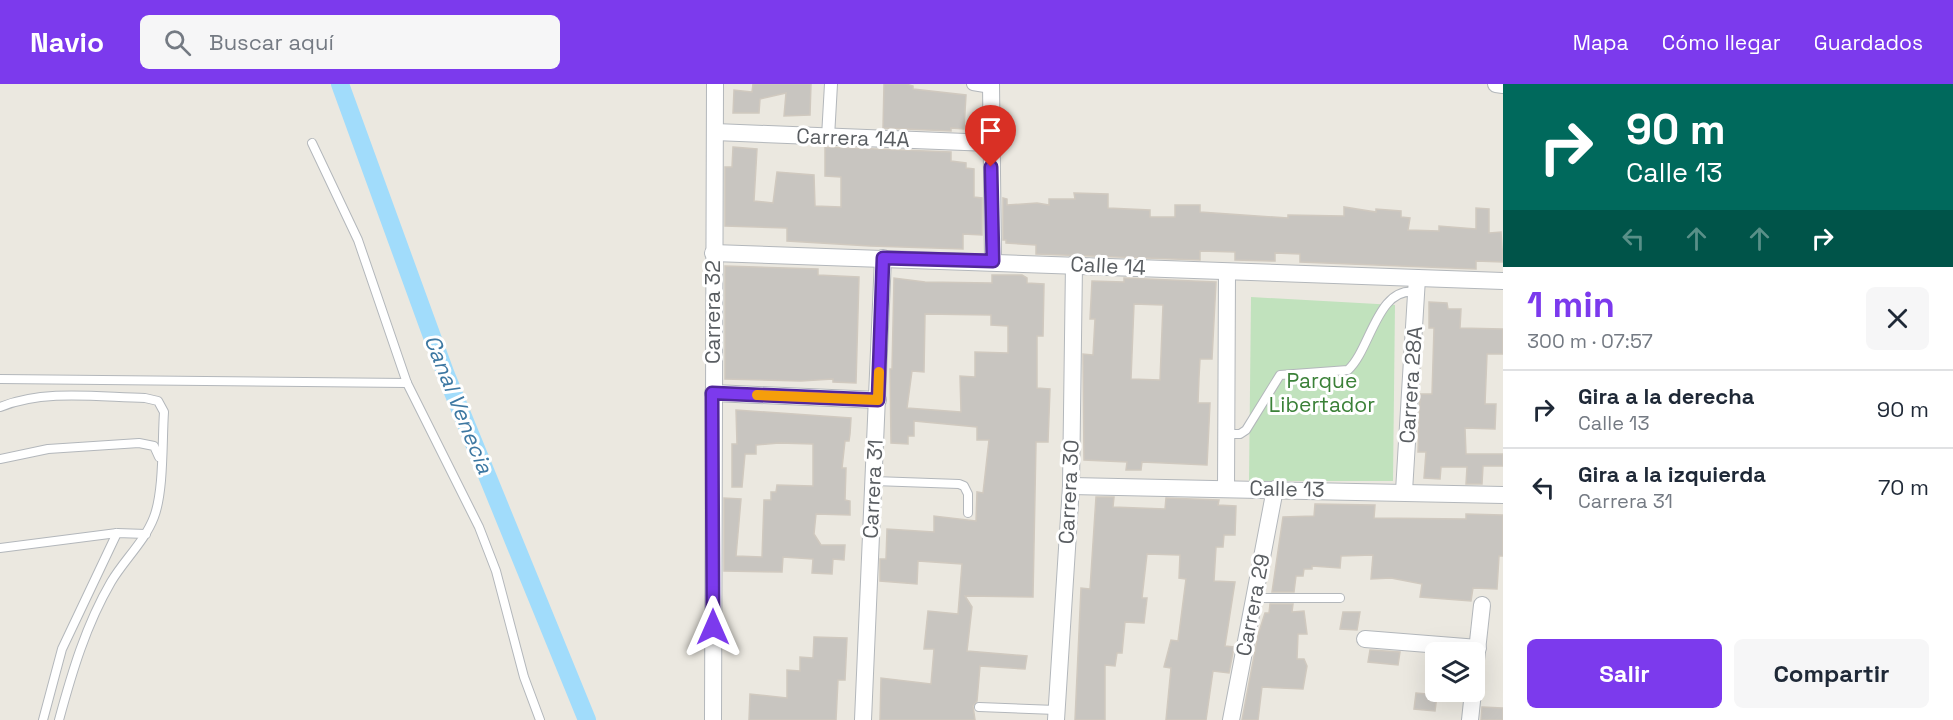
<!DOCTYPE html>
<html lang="es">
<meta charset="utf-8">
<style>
:root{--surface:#fff;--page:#f6f6f7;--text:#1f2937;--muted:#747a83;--line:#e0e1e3;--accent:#7c3aed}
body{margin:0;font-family:"Space Grotesk",sans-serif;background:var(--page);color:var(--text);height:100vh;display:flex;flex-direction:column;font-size:22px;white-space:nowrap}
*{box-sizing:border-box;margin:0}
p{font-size:20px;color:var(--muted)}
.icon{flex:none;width:33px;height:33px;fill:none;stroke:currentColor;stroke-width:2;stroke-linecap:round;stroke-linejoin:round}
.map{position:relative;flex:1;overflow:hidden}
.drawer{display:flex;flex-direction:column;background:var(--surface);width:450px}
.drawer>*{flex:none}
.hud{background:#00695c;color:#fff;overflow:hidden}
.controls{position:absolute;left:1425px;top:558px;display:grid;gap:12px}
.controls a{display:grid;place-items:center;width:60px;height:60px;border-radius:9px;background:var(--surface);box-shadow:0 6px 24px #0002;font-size:30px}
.pin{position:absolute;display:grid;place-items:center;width:51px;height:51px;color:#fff;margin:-62px -26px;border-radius:50% 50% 50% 0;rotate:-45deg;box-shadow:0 0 6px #0007}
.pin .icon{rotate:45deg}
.me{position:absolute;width:66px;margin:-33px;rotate:0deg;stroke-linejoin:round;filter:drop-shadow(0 0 4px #0008)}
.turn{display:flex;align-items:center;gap:21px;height:126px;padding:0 24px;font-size:27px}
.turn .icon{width:78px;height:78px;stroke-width:2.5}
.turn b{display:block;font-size:42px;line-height:51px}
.lanes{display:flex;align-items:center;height:57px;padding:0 24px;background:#0003;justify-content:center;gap:30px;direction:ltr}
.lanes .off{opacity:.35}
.round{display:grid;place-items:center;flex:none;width:63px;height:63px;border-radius:9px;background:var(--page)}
.summary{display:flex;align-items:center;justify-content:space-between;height:102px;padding:0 24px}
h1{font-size:36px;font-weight:700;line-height:45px;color:var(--accent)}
.button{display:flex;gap:12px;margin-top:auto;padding:12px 24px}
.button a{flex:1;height:69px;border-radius:9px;background:var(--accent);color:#fff;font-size:24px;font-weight:700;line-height:69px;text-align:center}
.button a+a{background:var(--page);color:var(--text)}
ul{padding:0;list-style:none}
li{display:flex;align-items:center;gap:18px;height:78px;padding:0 24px;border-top:2px solid var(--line)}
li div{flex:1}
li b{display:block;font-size:22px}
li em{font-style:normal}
header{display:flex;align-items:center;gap:36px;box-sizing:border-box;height:84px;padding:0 30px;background:var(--accent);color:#fff}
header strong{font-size:28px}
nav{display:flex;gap:33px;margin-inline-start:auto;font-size:21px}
.search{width:420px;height:54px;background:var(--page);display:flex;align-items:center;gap:15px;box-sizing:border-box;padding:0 21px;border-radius:9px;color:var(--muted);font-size:22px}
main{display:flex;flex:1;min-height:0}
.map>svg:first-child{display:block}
.green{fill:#c1e2bd}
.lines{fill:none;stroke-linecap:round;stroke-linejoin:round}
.canal{stroke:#a1dcfb;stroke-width:18}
.building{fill:#c8c5c0;stroke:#d0c9bf;stroke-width:1.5;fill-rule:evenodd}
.service-casing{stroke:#b3b7bb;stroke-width:10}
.pedestrian-casing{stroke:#b3b7bb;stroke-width:14}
.minor-casing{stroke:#b3b7bb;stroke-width:18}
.service{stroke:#fff;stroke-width:8}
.pedestrian{stroke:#fff;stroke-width:12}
.minor{stroke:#fff;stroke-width:16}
.route-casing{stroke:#51269a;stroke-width:15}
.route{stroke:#7c3aed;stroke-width:10}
.slow{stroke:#f59e0b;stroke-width:10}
.labels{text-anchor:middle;stroke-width:6;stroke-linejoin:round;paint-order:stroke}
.street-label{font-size:21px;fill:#595d61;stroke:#fff}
.park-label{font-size:21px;fill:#3b8138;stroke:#fff}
.water-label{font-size:22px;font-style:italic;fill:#3d78a2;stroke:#fff}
</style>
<header>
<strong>Navio</strong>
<div class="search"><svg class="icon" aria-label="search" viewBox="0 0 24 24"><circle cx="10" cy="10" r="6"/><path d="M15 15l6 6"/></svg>Buscar aquí</div>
<nav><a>Mapa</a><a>Cómo llegar</a><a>Guardados</a></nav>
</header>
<main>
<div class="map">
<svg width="1503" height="636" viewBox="0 0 1503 636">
<rect width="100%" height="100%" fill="#ebe8e0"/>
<polygon class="green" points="1251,213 1395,221 1393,397 1249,397"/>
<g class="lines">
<polyline class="canal" points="340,0 446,291 587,636"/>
</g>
<g class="building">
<polygon points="753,0 811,0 810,31 784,32 786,9 760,15 759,29 733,29 734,6 752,8"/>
<polygon points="884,0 906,0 913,2 913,5 966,11 964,45 951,44 951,47 883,44"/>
<polygon points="733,63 757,65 754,117 773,119 777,88 814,91 815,122 841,123 841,93 825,92 825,63 951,68 951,77 966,79 966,84 974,85 974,113 982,114 982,151 963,150 963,165 870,162 787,157 787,144 725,142 725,83 732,83"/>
<polygon points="1074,109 1108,110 1108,124 1150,126 1150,133 1175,133 1175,121 1200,121 1200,128 1288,134 1288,131 1344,132 1344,123 1376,128 1376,125 1401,127 1401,133 1410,134 1408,146 1439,147 1439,142 1476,145 1476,124 1489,125 1489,149 1501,148 1503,178 1476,177 1476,185 1300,178 1300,170 1275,169 1275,177 1235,176 1235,168 1200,167 1200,176 1036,170 1036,161 1006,159 1006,156 1003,156 1003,114 1007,115 1007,121 1037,119 1049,121 1049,115 1075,115"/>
<polygon points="725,182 818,185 818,191 859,193 856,299 833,298 833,295 801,297 725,295"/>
<path d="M 992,191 L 1022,191 L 1027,194 L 1027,199 L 1044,200 L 1043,252 L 1037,252 L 1037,304 L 1050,305 L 1048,358 L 1036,358 L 1033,513 L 965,512 L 972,523 L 967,567 L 1027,572 L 1025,585 L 980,582 L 977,617 L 973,622 L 975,636 L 880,636 L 881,594 L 931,600 L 934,565 L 924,565 L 928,527 L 958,530 L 962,480 L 918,477 L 917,500 L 880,497 L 880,475 L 886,475 L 887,445 L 934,448 L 934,432 L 976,437 L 977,408 L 983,409 L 989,356 L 977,356 L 977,343 L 914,337 L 914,352 L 908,352 L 908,360 L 891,359 L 890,285 L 892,285 L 894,194 L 925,198 L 992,199 ZM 925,230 L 991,231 L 991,241 L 1008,242 L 1008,269 L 975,268 L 975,293 L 960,292 L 961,328 L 907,324 L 912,287 L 924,288 Z"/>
<path d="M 1124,194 L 1216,198 L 1212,275 L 1200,275 L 1199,293 L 1198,319 L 1210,319 L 1207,381 L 1142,378 L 1141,386 L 1126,386 L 1127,378 L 1084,376 L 1083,270 L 1093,271 L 1095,235 L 1090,235 L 1092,197 L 1124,198 ZM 1134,220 L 1163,221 L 1160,296 L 1131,295 Z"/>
<polygon points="1429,218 1447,219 1448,225 1461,225 1460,244 1503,245 1503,270 1487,270 1485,320 1496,320 1495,345 1465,344 1466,370 1503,370 1503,382 1483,382 1482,400 1466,400 1467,383 1441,383 1440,395 1424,394 1426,368 1418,368 1419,335 1420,310 1432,310 1434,244 1429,244"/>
<polygon points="736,326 851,334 850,350 849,357 845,357 842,384 846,384 845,416 850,417 850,431 816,430 814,450 821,461 845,461 844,476 833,475 832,490 812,489 813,475 783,473 782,488 724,487 724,414 741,415 736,472 762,473 764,416 771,416 771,408 776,408 777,401 813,402 813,360 779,359 756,361 756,370 745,370 742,403 732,403 732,360 737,360"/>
<polygon points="1096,413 1114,413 1113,423 1165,425 1166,414 1219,416 1218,421 1236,422 1235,451 1224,451 1223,463 1216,463 1214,497 1235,498 1225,562 1234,563 1229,589 1213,587 1206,636 1166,636 1171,584 1164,583 1171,556 1178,557 1186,495 1179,494 1180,471 1147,470 1142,514 1147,514 1144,539 1125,538 1122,569 1117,569 1115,582 1105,581 1105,636 1075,636 1081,504 1090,505"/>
<polygon points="1315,420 1375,421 1374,434 1466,435 1466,430 1503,431 1503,472 1499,472 1497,505 1473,504 1471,517 1420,513 1422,500 1391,494 1371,495 1373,471 1341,472 1340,484 1312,482 1312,485 1304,485 1303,492 1296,492 1294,508 1272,508 1283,433 1314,432"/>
<polygon points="1270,520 1293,520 1292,528 1304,527 1307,550 1298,550 1297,575 1304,575 1307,582 1303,605 1262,603 1258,636 1242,636 1258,551 1265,529 1269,529"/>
<polygon points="1343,528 1360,528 1357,546 1340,545"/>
<polygon points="814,553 847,554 845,596 838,596 836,636 749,636 750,610 787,614 787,586 800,587 800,573 813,574"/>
<polygon points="1370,566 1400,568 1398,581 1368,578"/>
<polygon points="1416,609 1437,611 1435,627 1414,625"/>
<polygon points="1482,623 1503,624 1503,636 1481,636"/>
</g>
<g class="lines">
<g class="service-casing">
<g id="service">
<polyline points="312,59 358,156 407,299 479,443 496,487 524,593 540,636"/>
<polyline points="0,295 407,299"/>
<path d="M 0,323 C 45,305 97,313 145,314 L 158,317 L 164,328 C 162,357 164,407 154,433 C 145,457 124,476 111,498 C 86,541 72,588 59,636"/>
<path d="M 1225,350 L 1240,350 L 1246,346 L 1280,291 L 1348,286 C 1371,265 1377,202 1416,208"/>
<polyline points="0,375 48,365 139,359 154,362 159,373"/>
<polyline points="874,397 959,400 964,402 968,410 968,429"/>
<polyline points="0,464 117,449 146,450"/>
<polyline points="1254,514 1340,514"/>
<polyline points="979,623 1056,626"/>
<polyline points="43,636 62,565 117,449"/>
</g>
</g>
<g class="pedestrian-casing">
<g id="pedestrian">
<polyline points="973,0 991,3"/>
<polyline points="828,53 831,0"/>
</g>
</g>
<g class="minor-casing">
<g id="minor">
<polyline points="991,0 993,177"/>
<polyline points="1496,0 1503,1"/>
<polyline points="715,48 990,59"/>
<polyline points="713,169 1503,197"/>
<polyline points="713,309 878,316"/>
<polyline points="1071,402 1503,411"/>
<polyline points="1226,405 1227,188"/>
<polyline points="1404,407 1417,194"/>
<polyline points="1365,555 1478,564"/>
<polyline points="1474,594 1482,521"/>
<polyline points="713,636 715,0"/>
<polyline points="863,636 883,174"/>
<polyline points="1056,636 1071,402 1074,180"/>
<polyline points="1231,636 1275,405"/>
<polyline points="1470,636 1473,608"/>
</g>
</g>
<use href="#service" class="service"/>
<use href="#pedestrian" class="pedestrian"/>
<use href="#minor" class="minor"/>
</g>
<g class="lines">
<g class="route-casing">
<polyline id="route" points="713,543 712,309 878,316 883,174 993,177 991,83"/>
</g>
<use href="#route" class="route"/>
<polyline class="slow" points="757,311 878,316 879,288"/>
</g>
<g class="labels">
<g class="street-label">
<text transform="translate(853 54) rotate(2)" y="7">Carrera 14A</text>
<text transform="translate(1108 182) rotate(3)" y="7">Calle 14</text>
<text transform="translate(713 228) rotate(-90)" y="7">Carrera 32</text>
<text transform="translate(1411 301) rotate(-86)" y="7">Carrera 28A</text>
<text transform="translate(873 405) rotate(-87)" y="7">Carrera 31</text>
<text transform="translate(1287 405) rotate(1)" y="7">Calle 13</text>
<text transform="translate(1069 408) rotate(-87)" y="7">Carrera 30</text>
<text transform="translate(1253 521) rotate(-79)" y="7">Carrera 29</text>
</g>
<g class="park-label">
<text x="1322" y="304">Parque<tspan x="1322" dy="24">Libertador</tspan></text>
</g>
<g class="water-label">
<text transform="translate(459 320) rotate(68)" y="8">Canal Venecia</text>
</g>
</g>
</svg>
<div class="controls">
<a><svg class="icon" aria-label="layers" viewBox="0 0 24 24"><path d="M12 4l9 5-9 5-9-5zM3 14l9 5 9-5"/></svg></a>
</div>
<div class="pin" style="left:991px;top:83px;background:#d93025"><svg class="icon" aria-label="arrive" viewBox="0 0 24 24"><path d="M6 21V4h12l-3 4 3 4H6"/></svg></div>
<svg class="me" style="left:713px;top:543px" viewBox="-20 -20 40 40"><path d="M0-17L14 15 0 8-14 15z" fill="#7c3aed" stroke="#fff" stroke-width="4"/></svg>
</div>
<section class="drawer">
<div class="hud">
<div class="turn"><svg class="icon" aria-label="right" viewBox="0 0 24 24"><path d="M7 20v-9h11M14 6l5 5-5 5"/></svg><div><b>90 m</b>Calle 13</div></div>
<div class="lanes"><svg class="icon off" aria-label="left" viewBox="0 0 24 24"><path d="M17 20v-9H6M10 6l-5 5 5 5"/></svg><svg class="icon off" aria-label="ahead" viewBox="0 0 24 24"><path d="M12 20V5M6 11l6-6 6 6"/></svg><svg class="icon off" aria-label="ahead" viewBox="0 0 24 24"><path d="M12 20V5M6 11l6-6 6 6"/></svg><svg class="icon" aria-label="right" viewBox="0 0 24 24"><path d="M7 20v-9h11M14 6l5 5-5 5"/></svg></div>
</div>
<div class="summary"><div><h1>1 min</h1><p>300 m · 07:57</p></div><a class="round"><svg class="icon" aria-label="close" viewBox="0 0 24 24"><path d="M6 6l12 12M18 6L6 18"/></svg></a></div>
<ul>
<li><svg class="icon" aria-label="right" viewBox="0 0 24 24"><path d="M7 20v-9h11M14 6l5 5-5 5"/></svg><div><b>Gira a la derecha</b><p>Calle 13</p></div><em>90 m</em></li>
<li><svg class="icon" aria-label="left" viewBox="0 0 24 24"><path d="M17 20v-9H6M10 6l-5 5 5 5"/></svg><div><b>Gira a la izquierda</b><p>Carrera 31</p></div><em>70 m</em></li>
</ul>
<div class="button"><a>Salir</a><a>Compartir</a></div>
</section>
</main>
